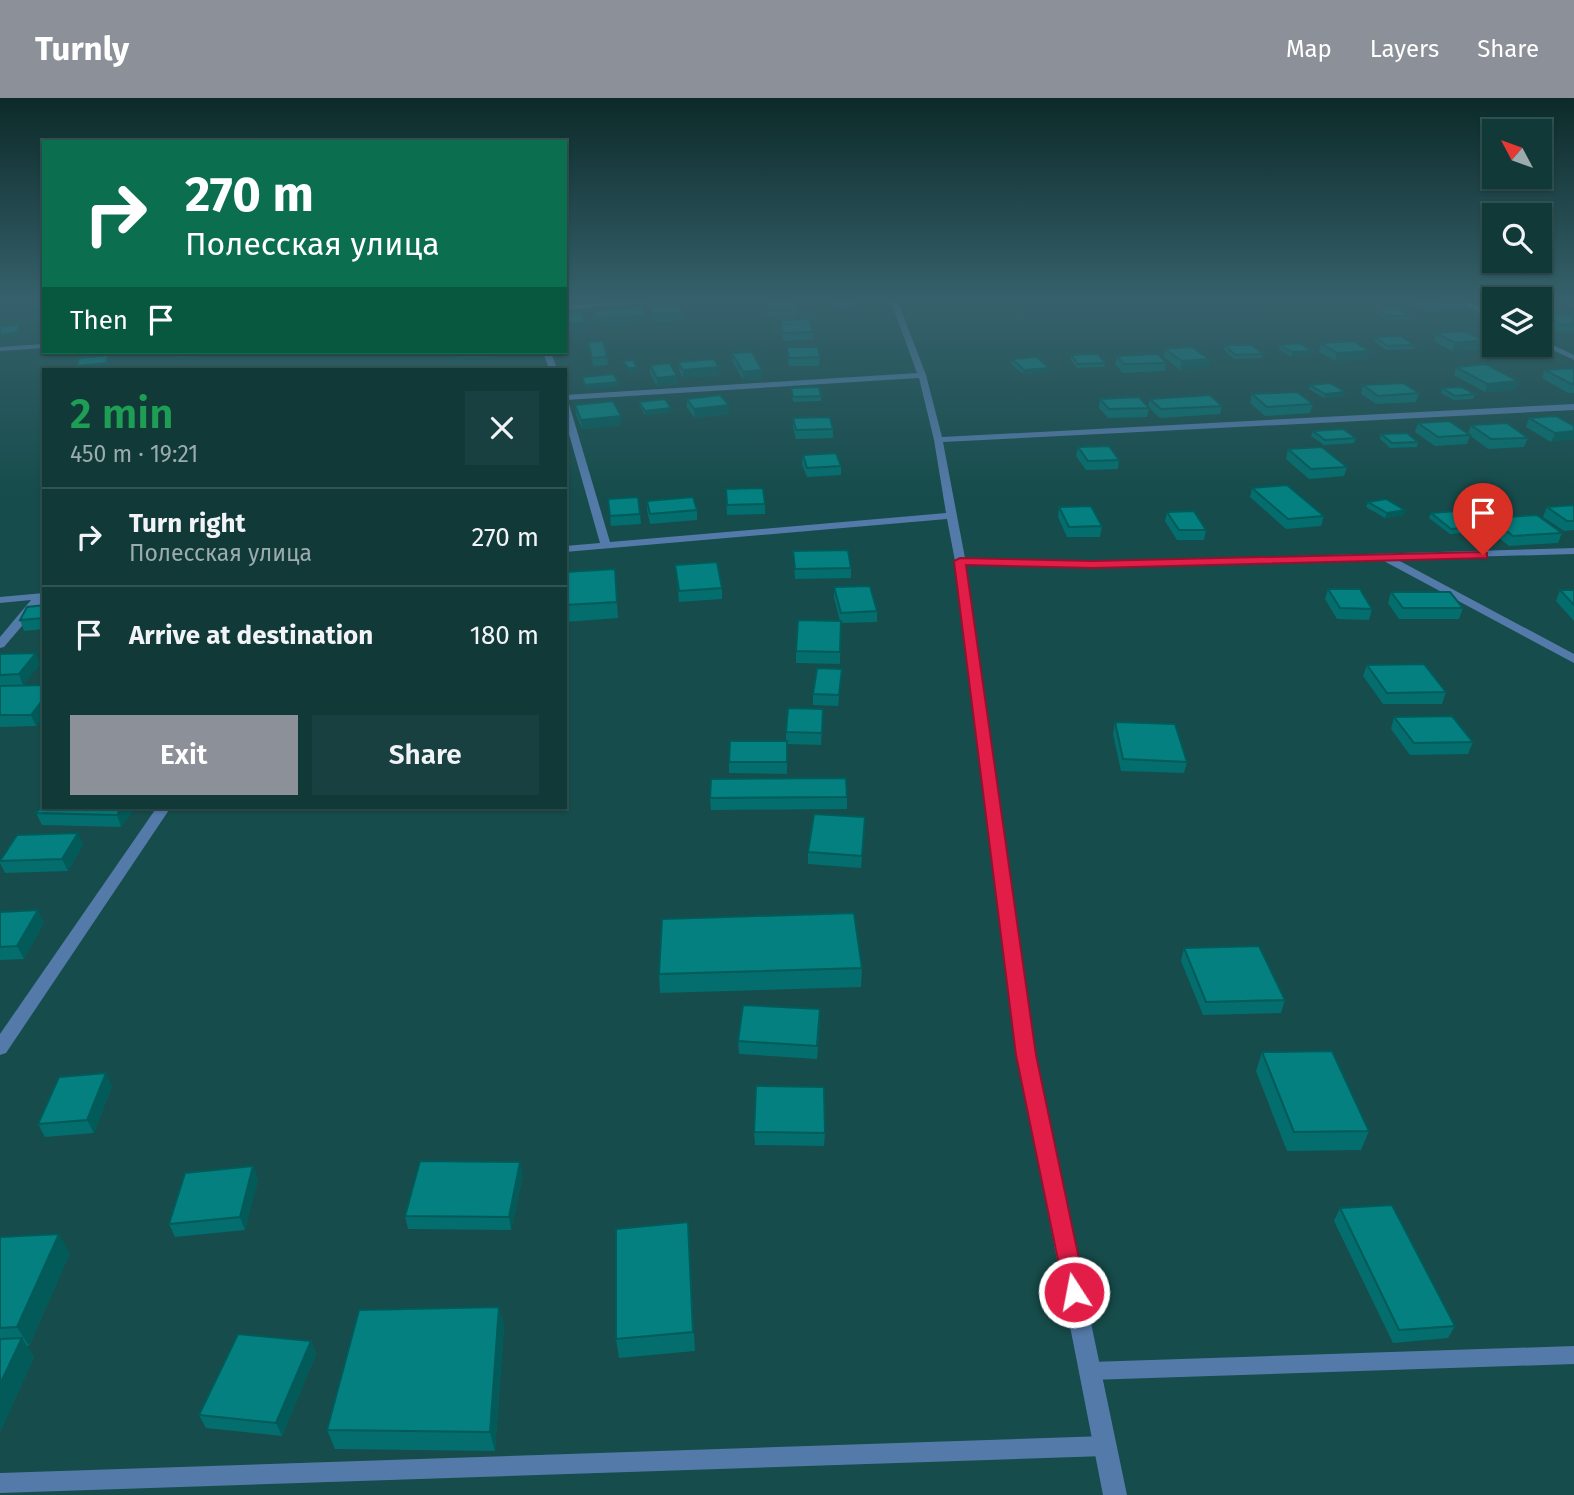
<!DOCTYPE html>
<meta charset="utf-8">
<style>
:root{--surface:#103938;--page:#194040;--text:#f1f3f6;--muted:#9cacae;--line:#305353;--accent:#8c9099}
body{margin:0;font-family:"Fira Sans",sans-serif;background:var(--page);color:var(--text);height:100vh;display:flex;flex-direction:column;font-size:26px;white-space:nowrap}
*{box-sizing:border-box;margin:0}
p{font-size:23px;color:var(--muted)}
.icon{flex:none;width:38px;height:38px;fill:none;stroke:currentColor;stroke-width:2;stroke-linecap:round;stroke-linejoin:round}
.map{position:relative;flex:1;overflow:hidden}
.drawer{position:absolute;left:42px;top:270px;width:525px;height:441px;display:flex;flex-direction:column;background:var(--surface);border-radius:0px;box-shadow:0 2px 5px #0004,0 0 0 2px var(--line)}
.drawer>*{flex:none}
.hud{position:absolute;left:42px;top:42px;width:525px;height:214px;border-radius:0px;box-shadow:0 2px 5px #0004,0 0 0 2px var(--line);background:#0b6e4f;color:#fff;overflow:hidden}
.needle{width:46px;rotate:311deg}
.fabs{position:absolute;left:1482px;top:21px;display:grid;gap:14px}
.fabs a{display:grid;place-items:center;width:70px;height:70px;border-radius:0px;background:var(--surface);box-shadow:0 2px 5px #0004,0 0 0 2px var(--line);font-size:35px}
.pin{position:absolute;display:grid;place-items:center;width:60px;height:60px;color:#fff;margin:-72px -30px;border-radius:50% 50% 50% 0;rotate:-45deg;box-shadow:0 0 7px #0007}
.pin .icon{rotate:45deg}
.me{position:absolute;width:77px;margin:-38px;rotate:349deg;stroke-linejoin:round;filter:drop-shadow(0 0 5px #0008)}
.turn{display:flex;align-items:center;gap:24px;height:147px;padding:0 28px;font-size:32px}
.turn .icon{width:91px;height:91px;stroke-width:2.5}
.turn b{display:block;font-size:49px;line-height:60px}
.then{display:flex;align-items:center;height:66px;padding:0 28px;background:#0003;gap:14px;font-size:26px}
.round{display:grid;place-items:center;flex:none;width:74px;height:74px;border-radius:0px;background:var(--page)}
.summary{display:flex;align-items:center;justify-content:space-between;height:119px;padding:0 28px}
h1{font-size:42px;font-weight:600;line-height:52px;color:#1e9e55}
.button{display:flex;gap:14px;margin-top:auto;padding:14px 28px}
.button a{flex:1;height:80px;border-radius:0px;background:var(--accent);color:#fff;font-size:28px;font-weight:600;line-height:80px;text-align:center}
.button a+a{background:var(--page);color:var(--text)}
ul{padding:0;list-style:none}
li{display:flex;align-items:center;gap:21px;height:98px;padding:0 28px;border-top:2px solid var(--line)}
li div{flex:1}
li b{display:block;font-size:26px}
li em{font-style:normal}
header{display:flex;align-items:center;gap:42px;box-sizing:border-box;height:98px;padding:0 35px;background:var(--accent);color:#fff}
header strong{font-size:33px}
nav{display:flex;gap:38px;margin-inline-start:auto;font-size:24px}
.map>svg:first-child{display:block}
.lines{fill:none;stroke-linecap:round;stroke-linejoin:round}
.lane{fill:#547aa9;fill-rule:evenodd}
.street{fill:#547aa9;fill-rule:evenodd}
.wall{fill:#036e6d}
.shaded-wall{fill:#025a59}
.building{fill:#03807f;stroke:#025a59;stroke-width:2}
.route{fill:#e11d48;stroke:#92132f;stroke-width:2}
</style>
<header>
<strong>Turnly</strong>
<nav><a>Map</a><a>Layers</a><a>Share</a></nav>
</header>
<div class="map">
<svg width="1574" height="1397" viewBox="0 0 1574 1397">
<rect width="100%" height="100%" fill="#164c4b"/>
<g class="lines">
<g class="lane">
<polygon points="1574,1248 1574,1266 1090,1282 1083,1280 1080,1273 1083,1266 1090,1264"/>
<polygon points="1105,1338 1112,1341 1115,1348 1112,1355 1105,1358 0,1395 0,1375"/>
</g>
<g class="street">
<polygon points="656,201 689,201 565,212 565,208"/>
<polygon points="890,201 897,201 926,277 942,339 1574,306 1574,312 943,344 965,460 1092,464 1574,450 1574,456 1396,461 1574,556 1574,565 1382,462 1092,470 966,466 1035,957 1127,1397 1103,1397 1017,957 955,463 947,421 565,454 565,448 600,445 565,322 565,304 569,306 610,444 946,415 934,342 919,280 565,302 565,297 917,275"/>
<polygon points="1455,201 1464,201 1494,217 1494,222"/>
<polygon points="1540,241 1574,257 1574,262 1540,246"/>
<polygon points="44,246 44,250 0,253 0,249"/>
<polygon points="543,254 551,254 557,271 549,271"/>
<polygon points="44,495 44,502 4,549 0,550 0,539 31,502 0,505 0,499"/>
<polygon points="157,709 171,709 6,955 0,957 0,936"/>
</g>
</g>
<g class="wall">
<polygon points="836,201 851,201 852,211 836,211"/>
<polygon points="1415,201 1461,201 1466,204 1464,212 1427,214 1413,206"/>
<polygon points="1485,201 1521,201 1494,201 1494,206"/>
<polygon points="1540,203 1566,214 1565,217 1574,218 1574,234 1560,235 1540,226 1542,222 1540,222"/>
<polygon points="766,204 797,210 797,218 768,219 766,212"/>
<polygon points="651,208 682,215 683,223 653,224"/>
<polygon points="1377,210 1409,218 1408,222 1387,222 1376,214"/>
<polygon points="594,213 645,217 646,225 599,228 595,220"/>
<polygon points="780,222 813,234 813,242 783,243 780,230"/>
<polygon points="1436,235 1480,251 1452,253 1434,243"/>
<polygon points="1375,239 1414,247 1413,251 1386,252 1374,243"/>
<polygon points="588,244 607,259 608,267 593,268"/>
<polygon points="1321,245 1369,253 1367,261 1335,263 1319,254"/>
<polygon points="1225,247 1263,256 1262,260 1234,261 1224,252"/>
<polygon points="1280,247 1311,257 1291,259 1279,251"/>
<polygon points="787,249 820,259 819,268 789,268"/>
<polygon points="1165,251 1209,261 1208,270 1180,272 1164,259"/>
<polygon points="732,255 763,281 743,282 733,264"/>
<polygon points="1071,257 1105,265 1105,269 1077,270 1070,261"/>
<polygon points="1117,258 1166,265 1165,273 1123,275 1115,266"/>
<polygon points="1012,261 1049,274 1023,276 1011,266"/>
<polygon points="678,264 719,277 683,280 679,272"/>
<polygon points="650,267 678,286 657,288 650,275"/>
<polygon points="1456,269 1518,283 1515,292 1485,294 1454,277"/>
<polygon points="1574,270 1574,295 1568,295 1542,280 1545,272"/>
<polygon points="1310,287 1344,298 1324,300 1309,291"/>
<polygon points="1363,287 1419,295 1416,304 1376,306 1361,296"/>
<polygon points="791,290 821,298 821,303 793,304"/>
<polygon points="1442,290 1475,296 1473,301 1454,302 1441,295"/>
<polygon points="1252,296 1313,306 1310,315 1265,318 1250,305"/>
<polygon points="687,301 729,316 695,320 687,310"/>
<polygon points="1100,301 1148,309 1150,301 1222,308 1220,316 1160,320 1149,310 1147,319 1108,320 1099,310"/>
<polygon points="639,304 671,310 671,314 645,317 640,308"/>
<polygon points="575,307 621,318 621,327 582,331 576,316"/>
<polygon points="793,320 833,331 833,340 796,341 793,329"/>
<polygon points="1529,320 1574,328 1551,344 1526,329"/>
<polygon points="1418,325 1470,337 1467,346 1435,348 1415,334"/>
<polygon points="1471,327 1528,340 1524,349 1488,351 1468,336"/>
<polygon points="1313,333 1356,340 1354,345 1324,347 1311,338"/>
<polygon points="1381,336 1418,344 1417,349 1390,350 1380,341"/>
<polygon points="1078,349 1119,362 1118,371 1086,372 1076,358"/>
<polygon points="1288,351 1347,369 1344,378 1309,381 1286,361"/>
<polygon points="803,357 841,368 841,377 807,379 802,366"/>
<polygon points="1252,390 1324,418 1321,428 1286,431 1250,399"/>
<polygon points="726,391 765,406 765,416 727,417"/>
<polygon points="608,401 640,416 641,426 611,428"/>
<polygon points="647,403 697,412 697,422 650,426 647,412"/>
<polygon points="1368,404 1405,412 1404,417 1385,420 1366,409"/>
<polygon points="1574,407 1574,432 1564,433 1543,419 1547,409"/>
<polygon points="1059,409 1102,428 1100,439 1067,439 1058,419"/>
<polygon points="1167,414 1206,432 1204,442 1177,442 1165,423"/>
<polygon points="1431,415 1478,429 1476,434 1450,436 1429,420"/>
<polygon points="1490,420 1562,435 1558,445 1509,448 1486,430"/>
<polygon points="793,453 851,470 851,480 795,481"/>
<polygon points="675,467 722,490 722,501 679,504"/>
<polygon points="615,471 618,520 565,524 565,474"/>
<polygon points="834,489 877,513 877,524 841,525 840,566 796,565 796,553 840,523 834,500"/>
<polygon points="1328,491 1372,511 1369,522 1337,521 1325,501"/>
<polygon points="1560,492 1574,492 1574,523 1556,503"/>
<polygon points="1391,494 1463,510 1459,521 1399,521 1388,505"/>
<polygon points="44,507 44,531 24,533 20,522"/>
<polygon points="0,556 40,566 23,587 44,587 44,617 36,628 0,629"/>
<polygon points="1367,567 1446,594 1442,606 1383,606 1363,578"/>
<polygon points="841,582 838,608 813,607 813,596"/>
<polygon points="823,611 821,647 787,646 787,676 729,675 729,664 786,643 786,634"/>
<polygon points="1394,619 1473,644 1468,656 1410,657 1391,631"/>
<polygon points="1115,624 1187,664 1184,675 1121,673 1113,636"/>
<polygon points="847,699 847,711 711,712 710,700"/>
<polygon points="44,709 133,709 134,711 121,729 42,727 36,715"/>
<polygon points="245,709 333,709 332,711 246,712"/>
<polygon points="865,732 861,770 808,766 808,754"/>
<polygon points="78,735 83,747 68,773 5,775 0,765 0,761"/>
<polygon points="0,814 44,824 24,861 0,862"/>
<polygon points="1184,850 1285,902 1281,915 1203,917 1181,863"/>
<polygon points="862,870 861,889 660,895 659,876"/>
<polygon points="820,924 817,961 739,956 738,943"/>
<polygon points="1262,954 1369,1033 1361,1052 1287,1053 1256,973"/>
<polygon points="112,988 94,1035 45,1039 38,1026"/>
<polygon points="754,1034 825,1035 824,1048 755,1047"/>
<polygon points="253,1068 258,1081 245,1132 175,1139 169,1126"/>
<polygon points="523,1077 511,1132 408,1131 405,1118"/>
<polygon points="1340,1110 1455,1228 1448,1240 1393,1245 1334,1123"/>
<polygon points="688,1124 695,1253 619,1260 616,1241"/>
<polygon points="0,1139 70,1155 29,1248 27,1248 34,1259 0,1334"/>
<polygon points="499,1209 504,1228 495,1353 335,1351 327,1332"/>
<polygon points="311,1243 316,1256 282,1338 206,1330 199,1317"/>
</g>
<g class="shaded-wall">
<polygon points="645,217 646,225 599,228 598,220"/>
<polygon points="585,224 586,232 565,233 565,225"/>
<polygon points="21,226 22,230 18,239 0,241 0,237"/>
<polygon points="1483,242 1480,251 1452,253 1455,245"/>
<polygon points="1312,253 1311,257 1291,259 1292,254"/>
<polygon points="1369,253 1367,261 1335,263 1337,255"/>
<polygon points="206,254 220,254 219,257 175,260 174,256"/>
<polygon points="454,254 514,254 515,257 455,262"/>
<polygon points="108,257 109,261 107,270 78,271 77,268"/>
<polygon points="1209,261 1208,270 1180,272 1182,263"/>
<polygon points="719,269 719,277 683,280 683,272"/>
<polygon points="628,270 637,270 637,274 628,275"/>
<polygon points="1049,270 1049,274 1023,276 1024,272"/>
<polygon points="762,272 763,281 743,282 743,274"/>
<polygon points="677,278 678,286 657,288 657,280"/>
<polygon points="1518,283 1515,292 1485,294 1487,286"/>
<polygon points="618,284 618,288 586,291 585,287"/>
<polygon points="1345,294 1344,298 1324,300 1325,296"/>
<polygon points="729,307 729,316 695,320 694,311"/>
<polygon points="671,310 671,314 645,317 645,313"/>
<polygon points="621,318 621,327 582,331 581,322"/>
<polygon points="1574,333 1574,342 1551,344 1555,335"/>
<polygon points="1405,412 1404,417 1385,420 1387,415"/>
<polygon points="36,555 40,566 23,587 19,576"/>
<polygon points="44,600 44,617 36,628 31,617"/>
<polygon points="122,709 133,709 134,711 121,729 117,717"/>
<polygon points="78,735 83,747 68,773 62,761"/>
<polygon points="38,812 44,824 24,861 17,848"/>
<polygon points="106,975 112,988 94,1035 87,1022"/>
<polygon points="520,1064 523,1077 511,1132 509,1119"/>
<polygon points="253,1068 258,1081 245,1132 240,1119"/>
<polygon points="59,1136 70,1155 29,1248 17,1229"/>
<polygon points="499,1209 504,1228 495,1353 490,1334"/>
<polygon points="22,1240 34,1259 0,1334 0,1286"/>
<polygon points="311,1243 316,1256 282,1338 276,1325"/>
</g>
<g class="building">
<polygon points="836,201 851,201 852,207 836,207"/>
<polygon points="1420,201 1461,201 1466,204 1429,206"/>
<polygon points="794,203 797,210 768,211 766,204"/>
<polygon points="1540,203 1544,203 1566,214 1540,215"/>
<polygon points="680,207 682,215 653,216 651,208"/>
<polygon points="641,209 645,217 598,220 594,213"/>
<polygon points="1377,210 1397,210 1409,218 1388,218"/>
<polygon points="582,214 585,224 565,225 565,215"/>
<polygon points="1571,216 1574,218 1574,226 1562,227 1543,218"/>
<polygon points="809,221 813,234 783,235 780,222"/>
<polygon points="21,226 16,235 0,237 0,228"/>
<polygon points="1464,233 1483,242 1455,245 1436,235"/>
<polygon points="1401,238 1414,247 1387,248 1375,239"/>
<polygon points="603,243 607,259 592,260 588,244"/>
<polygon points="1353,243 1369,253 1337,255 1321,245"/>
<polygon points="1299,245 1312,253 1292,254 1280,247"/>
<polygon points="1225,247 1252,247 1263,256 1235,257"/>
<polygon points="787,249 818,249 820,259 789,260"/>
<polygon points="1192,249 1209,261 1182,263 1165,251"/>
<polygon points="175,254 206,254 174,256"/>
<polygon points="752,254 762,272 743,274 732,255"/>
<polygon points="1098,256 1105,265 1078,266 1071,257"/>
<polygon points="1158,256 1166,265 1124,266 1117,258"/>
<polygon points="108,257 106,265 77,268 79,260"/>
<polygon points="1037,259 1049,270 1024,272 1012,261"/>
<polygon points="714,261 719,269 683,272 678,264"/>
<polygon points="633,262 637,270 628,270 623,263"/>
<polygon points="670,265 677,278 657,280 650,267"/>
<polygon points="1486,266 1518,283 1487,286 1456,269"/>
<polygon points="1574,270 1574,286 1571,286 1545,272"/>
<polygon points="614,276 618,284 585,287 582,279"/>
<polygon points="1330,285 1345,294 1325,296 1310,287"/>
<polygon points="1403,285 1419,295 1378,298 1363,287"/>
<polygon points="819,289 821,298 793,299 791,290"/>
<polygon points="1462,289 1475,296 1455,298 1442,290"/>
<polygon points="1297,294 1313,306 1267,309 1252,296"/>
<polygon points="720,297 729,307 694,311 687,301"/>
<polygon points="1210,297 1222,308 1161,311 1150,301"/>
<polygon points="1139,299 1149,310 1109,311 1100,301"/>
<polygon points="665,301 671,310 645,313 639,304"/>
<polygon points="613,303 621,318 581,322 575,307"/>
<polygon points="1556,318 1574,328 1574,333 1555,335 1529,320"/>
<polygon points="830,319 833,331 796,332 793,320"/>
<polygon points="1449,323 1470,337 1438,339 1418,325"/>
<polygon points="1507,325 1528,340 1491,341 1471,327"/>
<polygon points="1343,331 1356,340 1325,342 1313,333"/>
<polygon points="1407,335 1418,344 1392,345 1381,336"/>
<polygon points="1109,348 1119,362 1088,363 1078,349"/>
<polygon points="1322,349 1347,369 1311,371 1288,351"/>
<polygon points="836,355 841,368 807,370 803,357"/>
<polygon points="1287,387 1324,418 1288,421 1252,390"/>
<polygon points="763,390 765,406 727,407 726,391"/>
<polygon points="638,399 640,416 610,418 608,401"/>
<polygon points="693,399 697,412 650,416 647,403"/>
<polygon points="1386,401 1405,412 1387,415 1368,404"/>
<polygon points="1574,407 1574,423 1567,423 1547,409"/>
<polygon points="1091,408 1102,428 1069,429 1059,409"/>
<polygon points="1194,413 1206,432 1179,432 1167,414"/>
<polygon points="1457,413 1478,429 1451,431 1431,415"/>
<polygon points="1537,417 1562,435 1513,438 1490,420"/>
<polygon points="848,452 851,470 795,471 793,453"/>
<polygon points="717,464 722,490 679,493 675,467"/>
<polygon points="615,471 617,504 565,507 565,474"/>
<polygon points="870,488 877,513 841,515 834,489"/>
<polygon points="1328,491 1360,491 1372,511 1340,510"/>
<polygon points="1560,492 1574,492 1574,507"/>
<polygon points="1391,494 1450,494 1463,510 1403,510"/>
<polygon points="44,507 44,520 20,522 27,509"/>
<polygon points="798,522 841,523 840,554 796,553"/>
<polygon points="36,555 19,576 0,577 0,556"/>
<polygon points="1424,566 1446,594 1387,595 1367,567"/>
<polygon points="817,570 842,571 839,597 813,596"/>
<polygon points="44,587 44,600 31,617 0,617 0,588"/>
<polygon points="788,610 823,611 822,635 786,634"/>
<polygon points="1452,618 1473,644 1414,645 1394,619"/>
<polygon points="1115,624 1175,626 1187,664 1123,661"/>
<polygon points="730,643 787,643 787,664 729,664"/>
<polygon points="846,680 847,699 710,700 711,681"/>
<polygon points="44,706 44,709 122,709 117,717 36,715"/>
<polygon points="814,716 865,719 862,758 808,754"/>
<polygon points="78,735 62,761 0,763 17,737"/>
<polygon points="38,812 17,848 0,849 0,814"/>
<polygon points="854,815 862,870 659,876 662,821"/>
<polygon points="1259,848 1285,902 1206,904 1184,850"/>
<polygon points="743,907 820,911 817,948 738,943"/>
<polygon points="1332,953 1369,1033 1294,1034 1262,954"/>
<polygon points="106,975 87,1022 38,1026 59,979"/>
<polygon points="756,988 824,989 825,1035 754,1034"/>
<polygon points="420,1063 520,1064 509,1119 405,1118"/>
<polygon points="253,1068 240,1119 169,1126 185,1075"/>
<polygon points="1392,1107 1455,1228 1399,1232 1340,1110"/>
<polygon points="688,1124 693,1234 616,1241 616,1131"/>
<polygon points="59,1136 17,1229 0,1230 0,1139"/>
<polygon points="499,1209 490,1334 327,1332 359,1212"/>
<polygon points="238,1236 311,1243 276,1325 199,1317"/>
<polygon points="22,1240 0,1286 0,1241"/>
</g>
<linearGradient id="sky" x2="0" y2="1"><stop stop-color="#0c2a29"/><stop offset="0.51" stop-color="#36616c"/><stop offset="1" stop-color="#36616c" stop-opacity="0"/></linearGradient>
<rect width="1574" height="397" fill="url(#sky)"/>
<polygon class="route" points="1483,454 1487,455 1487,460 1093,470 966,467 1036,957 1086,1194 1082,1201 1074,1205 1066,1201 1016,957 954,463 960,460 1093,463"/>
</svg>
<div class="fabs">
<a><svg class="needle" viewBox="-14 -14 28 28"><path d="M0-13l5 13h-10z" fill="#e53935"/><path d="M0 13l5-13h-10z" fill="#9cacae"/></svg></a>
<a><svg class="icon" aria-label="search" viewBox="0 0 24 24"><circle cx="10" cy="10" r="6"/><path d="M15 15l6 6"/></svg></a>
<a><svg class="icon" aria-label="layers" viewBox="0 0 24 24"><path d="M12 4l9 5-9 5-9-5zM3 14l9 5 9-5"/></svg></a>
</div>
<div class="pin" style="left:1483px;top:457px;background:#d93025"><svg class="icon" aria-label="arrive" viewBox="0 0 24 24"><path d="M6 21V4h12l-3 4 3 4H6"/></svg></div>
<svg class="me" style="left:1074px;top:1194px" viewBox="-20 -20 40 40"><circle r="17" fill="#e11d48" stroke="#fff" stroke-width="3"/><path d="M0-11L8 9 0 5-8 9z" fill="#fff"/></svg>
<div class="hud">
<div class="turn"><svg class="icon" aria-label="right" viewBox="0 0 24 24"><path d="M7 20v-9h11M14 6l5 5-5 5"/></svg><div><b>270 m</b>Полесская улица</div></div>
<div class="then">Then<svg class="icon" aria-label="arrive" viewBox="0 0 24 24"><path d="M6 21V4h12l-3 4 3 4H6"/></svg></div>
</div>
<section class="drawer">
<div class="summary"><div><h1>2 min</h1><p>450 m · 19:21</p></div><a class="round"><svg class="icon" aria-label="close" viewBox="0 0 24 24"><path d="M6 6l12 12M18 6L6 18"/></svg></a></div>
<ul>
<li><svg class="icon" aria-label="right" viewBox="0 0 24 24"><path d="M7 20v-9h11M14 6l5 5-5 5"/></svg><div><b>Turn right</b><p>Полесская улица</p></div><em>270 m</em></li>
<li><svg class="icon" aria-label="arrive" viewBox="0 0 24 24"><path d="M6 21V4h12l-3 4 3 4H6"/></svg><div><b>Arrive at destination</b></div><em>180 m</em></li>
</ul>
<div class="button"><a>Exit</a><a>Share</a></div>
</section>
</div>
